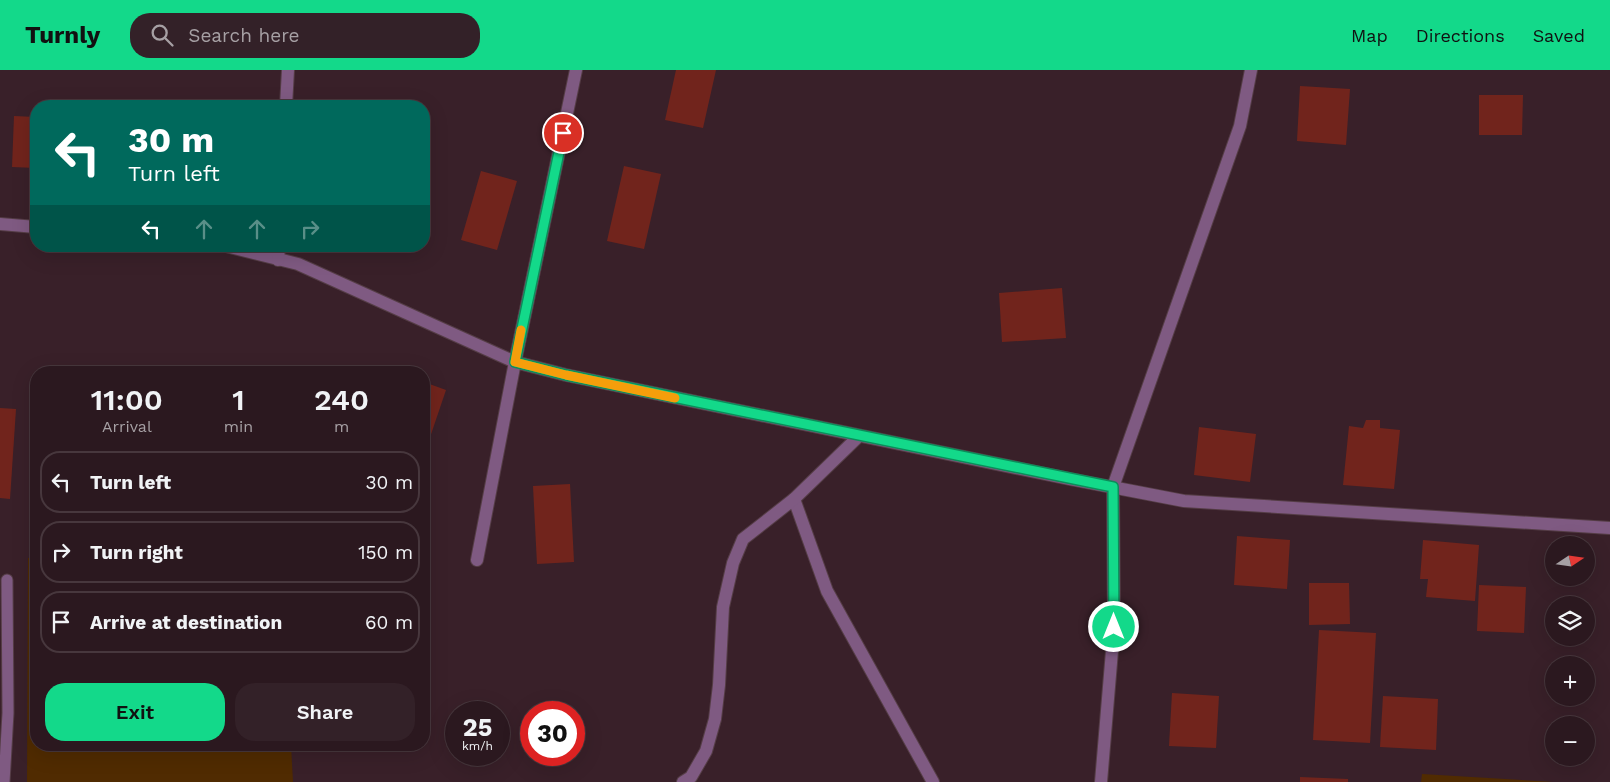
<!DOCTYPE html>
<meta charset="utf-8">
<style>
:root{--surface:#2b181f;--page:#332128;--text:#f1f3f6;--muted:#a6a0a4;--line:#47373d;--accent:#13d98a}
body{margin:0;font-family:"Work Sans",sans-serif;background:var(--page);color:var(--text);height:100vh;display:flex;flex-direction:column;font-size:19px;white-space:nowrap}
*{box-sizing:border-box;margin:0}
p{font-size:16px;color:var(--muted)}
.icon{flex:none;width:28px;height:28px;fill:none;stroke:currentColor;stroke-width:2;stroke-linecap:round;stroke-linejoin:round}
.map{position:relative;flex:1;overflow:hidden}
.panel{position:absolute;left:30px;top:296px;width:400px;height:385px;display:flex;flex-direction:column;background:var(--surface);border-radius:20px;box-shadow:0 5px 20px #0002,0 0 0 1px var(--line)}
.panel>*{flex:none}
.top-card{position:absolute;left:30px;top:30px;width:400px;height:152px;border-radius:20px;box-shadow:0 5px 20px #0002,0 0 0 1px var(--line);background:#00695c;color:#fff;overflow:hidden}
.needle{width:32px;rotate:77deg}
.buttons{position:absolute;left:1545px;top:466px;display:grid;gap:10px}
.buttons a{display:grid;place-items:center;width:50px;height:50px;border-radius:50%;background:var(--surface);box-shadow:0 5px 20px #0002,0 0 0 1px var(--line);font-size:25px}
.speed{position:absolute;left:445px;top:631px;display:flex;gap:10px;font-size:25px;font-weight:700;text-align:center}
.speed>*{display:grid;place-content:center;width:65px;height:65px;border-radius:50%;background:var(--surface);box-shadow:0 5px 20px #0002,0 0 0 1px var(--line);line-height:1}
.speed small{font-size:12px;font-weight:400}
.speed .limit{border:8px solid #d22;background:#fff;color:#111}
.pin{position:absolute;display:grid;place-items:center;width:42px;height:42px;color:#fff;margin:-21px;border:2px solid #fff;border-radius:50%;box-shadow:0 1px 5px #0007}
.me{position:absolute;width:55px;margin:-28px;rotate:0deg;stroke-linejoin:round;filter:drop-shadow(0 0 4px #0008)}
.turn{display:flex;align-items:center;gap:18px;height:105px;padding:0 15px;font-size:22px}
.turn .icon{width:65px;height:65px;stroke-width:2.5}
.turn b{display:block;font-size:35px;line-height:42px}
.lanes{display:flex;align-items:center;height:48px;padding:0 15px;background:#0003;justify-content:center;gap:25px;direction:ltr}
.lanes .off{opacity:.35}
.eta{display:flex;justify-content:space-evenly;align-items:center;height:85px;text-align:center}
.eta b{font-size:30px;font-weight:600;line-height:35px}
.button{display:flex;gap:10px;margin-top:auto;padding:10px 15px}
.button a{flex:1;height:58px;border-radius:20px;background:var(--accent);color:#111;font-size:20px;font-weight:600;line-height:58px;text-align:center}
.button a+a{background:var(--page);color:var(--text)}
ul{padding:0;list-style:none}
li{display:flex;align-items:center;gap:15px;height:62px;margin:0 10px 8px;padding:0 5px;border:2px solid var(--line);border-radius:20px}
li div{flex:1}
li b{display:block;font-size:19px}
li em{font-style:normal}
header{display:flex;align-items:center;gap:30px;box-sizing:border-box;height:70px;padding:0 25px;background:var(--accent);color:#111}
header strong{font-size:24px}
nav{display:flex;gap:28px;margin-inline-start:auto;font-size:18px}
.search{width:350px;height:45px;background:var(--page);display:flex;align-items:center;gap:12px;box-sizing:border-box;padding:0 18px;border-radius:20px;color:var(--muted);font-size:19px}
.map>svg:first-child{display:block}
.green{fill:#502b01}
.building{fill:#71241c}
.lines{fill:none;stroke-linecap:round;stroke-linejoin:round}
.service-casing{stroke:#553d46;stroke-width:13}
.minor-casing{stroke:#553d46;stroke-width:14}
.service{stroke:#7f5a82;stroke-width:11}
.minor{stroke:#7f5a82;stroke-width:12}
.route-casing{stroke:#0c8d5a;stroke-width:12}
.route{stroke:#13d98a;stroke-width:9}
.slow{stroke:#f59e0b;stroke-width:9}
</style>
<header>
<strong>Turnly</strong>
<div class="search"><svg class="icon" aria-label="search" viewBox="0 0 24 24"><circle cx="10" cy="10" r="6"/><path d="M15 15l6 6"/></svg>Search here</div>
<nav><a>Map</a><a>Directions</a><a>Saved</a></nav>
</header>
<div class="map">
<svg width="1610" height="712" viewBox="0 0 1610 712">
<rect width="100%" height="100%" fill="#392029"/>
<g class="green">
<polygon points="36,487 36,675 291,675 293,712 27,712 28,488"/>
<polygon points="1422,704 1553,712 1421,712"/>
</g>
<g class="building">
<polygon points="676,0 716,0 703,58 665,50"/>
<polygon points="1300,16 1350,19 1346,75 1297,71"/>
<polygon points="1479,25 1523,25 1522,65 1479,65"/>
<polygon points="14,46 36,47 36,98 12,97"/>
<polygon points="624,96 661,104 644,179 607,171"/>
<polygon points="481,101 517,111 497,180 461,170"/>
<polygon points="1062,218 1066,268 1002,272 999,223"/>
<polygon points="424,312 446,320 424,385"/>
<polygon points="0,338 16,339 10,429 0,428"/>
<polygon points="1366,350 1380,350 1380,358 1400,360 1394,419 1343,415 1349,356 1363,358"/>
<polygon points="1199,357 1256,364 1250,412 1194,405"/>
<polygon points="570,414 574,492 537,494 533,416"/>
<polygon points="1237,466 1290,470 1287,519 1234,515"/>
<polygon points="1423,470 1479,475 1475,531 1426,527 1428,509 1420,509"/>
<polygon points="1309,513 1349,513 1350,554 1309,555"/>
<polygon points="1479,515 1526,517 1524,563 1477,561"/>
<polygon points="1319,560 1376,563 1370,673 1313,670"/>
<polygon points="1172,623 1219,626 1216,678 1169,676"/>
<polygon points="1383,626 1438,629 1436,680 1380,677"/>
<polygon points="1300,707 1348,709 1348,712 1300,712"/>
</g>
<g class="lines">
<g class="service-casing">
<polyline id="service" points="4,712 8,643 7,510"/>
</g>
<g class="minor-casing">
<g id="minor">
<polyline points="286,36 288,0"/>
<polyline points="0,154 36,157"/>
<polyline points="226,176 298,194 515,292 566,305 1070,409 1184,431 1610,458"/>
<polyline points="278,190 279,176"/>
<polyline points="794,429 827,521 933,712"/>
<polyline points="477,490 515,292 576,0"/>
<polyline points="683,712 691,707 706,681 715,649 719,615 723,537 733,493 743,469 794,429 859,366"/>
<polyline points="1101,712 1114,557 1113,417 1240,56 1251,0"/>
</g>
</g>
<use href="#service" class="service"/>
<use href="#minor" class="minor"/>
</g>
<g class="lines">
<g class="route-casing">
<polyline id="route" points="563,63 515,292 566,305 1113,417 1114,557"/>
</g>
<use href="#route" class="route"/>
<polyline class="slow" points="521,260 515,292 566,305 675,328"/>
</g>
</svg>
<div class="buttons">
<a><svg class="needle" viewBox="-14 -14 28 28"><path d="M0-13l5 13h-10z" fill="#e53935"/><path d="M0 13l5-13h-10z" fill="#a6a0a4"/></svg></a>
<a><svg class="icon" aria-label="layers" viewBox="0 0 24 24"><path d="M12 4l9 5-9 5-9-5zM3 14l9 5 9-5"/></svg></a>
<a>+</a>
<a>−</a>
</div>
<div class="speed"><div>25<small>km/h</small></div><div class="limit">30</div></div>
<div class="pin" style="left:563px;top:63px;background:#d93025"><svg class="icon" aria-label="arrive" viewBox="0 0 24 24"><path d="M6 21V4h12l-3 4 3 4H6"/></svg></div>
<svg class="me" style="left:1114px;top:557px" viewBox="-20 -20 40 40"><circle r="17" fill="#13d98a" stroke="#fff" stroke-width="3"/><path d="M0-11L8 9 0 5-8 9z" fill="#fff"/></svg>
<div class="top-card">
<div class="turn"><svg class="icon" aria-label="left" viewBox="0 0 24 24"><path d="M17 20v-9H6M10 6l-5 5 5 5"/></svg><div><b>30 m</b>Turn left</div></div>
<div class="lanes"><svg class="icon" aria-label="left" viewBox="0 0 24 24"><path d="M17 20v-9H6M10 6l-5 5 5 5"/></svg><svg class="icon off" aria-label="ahead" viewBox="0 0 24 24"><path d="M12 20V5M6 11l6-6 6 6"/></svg><svg class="icon off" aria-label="ahead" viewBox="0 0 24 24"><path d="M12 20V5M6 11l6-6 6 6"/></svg><svg class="icon off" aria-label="right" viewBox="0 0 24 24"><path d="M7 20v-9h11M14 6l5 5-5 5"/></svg></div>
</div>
<section class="panel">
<div class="eta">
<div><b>11:00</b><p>Arrival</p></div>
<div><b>1</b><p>min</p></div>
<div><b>240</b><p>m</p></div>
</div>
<ul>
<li><svg class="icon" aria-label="left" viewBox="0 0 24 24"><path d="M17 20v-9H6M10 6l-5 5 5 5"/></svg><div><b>Turn left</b></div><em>30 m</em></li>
<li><svg class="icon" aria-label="right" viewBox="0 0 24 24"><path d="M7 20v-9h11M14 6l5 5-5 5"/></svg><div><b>Turn right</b></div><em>150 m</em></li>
<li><svg class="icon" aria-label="arrive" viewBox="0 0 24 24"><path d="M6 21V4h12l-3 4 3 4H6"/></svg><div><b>Arrive at destination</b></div><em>60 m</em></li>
</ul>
<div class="button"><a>Exit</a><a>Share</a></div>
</section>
</div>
